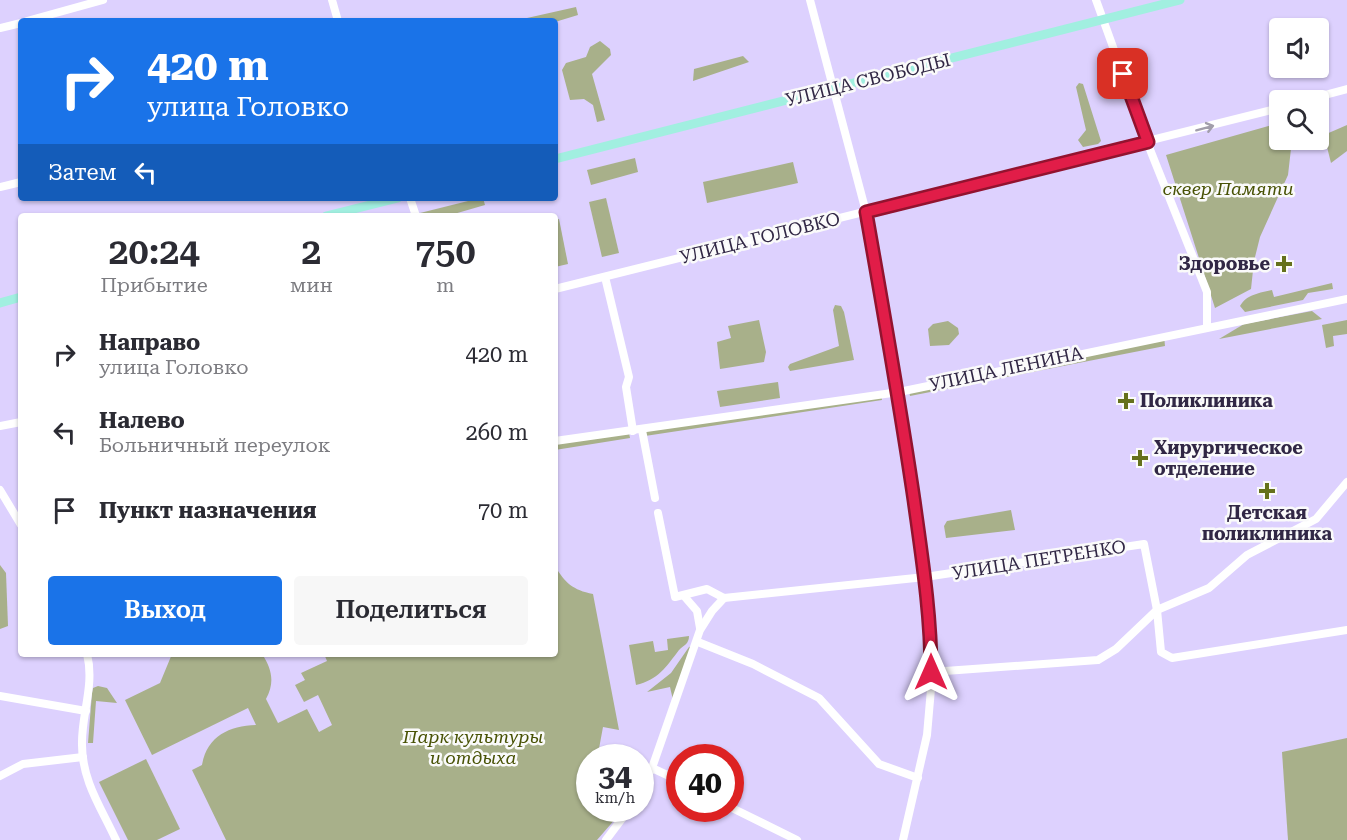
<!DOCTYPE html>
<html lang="ru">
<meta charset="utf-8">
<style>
:root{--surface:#fff;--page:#f7f7f7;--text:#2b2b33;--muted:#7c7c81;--accent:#1a73e8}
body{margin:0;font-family:"Roboto Serif",serif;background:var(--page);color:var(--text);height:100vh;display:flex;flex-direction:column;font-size:22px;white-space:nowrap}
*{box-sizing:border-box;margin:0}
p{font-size:20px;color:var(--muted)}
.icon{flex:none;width:33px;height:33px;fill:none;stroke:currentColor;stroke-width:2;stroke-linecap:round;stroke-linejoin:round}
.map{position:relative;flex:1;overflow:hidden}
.drawer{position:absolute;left:18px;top:213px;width:540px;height:444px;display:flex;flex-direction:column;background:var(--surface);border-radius:6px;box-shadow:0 2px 4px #0004}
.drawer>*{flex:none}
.banner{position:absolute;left:18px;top:18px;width:540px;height:183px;border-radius:6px;box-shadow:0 2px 4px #0004;background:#1a73e8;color:#fff;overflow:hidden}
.tools{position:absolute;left:1269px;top:18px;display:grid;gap:12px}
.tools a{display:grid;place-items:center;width:60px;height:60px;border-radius:6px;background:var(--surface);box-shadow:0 2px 4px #0004;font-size:30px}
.speed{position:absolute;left:576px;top:744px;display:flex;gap:12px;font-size:30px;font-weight:700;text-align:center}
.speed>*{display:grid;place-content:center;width:78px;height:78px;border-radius:50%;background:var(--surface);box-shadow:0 2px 4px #0004;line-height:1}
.speed small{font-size:15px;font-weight:400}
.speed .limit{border:9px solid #d22;background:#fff;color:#111}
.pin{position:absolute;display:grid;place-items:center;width:51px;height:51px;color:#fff;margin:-26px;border-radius:12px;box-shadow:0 3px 9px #0006}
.me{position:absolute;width:66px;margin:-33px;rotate:0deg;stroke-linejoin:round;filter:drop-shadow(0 0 4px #0008)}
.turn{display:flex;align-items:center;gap:21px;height:126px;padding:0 30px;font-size:27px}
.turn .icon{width:78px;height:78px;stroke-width:2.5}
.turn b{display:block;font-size:42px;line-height:51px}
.then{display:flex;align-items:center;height:57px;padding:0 30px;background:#0003;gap:12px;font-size:22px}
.eta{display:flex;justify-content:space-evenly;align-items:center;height:102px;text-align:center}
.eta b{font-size:36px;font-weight:600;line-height:42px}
.cta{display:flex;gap:12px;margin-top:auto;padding:12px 30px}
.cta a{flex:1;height:69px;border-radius:6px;background:var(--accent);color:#fff;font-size:24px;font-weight:600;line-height:69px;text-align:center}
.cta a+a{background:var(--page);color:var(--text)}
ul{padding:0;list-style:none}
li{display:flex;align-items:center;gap:18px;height:78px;padding:0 30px}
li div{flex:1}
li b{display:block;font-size:22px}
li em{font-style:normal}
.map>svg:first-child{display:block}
.green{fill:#a8b08a}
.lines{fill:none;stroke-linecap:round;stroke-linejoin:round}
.minor{stroke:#fff;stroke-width:8}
.major{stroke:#a1efe0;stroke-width:9}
.oneway{stroke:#a29eab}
.route-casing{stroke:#92132f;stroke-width:15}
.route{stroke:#e11d48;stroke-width:10}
.poi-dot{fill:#65711c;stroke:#fafafa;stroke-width:2}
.labels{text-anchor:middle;stroke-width:5;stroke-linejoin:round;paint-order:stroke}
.street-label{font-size:18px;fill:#312745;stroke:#fafafa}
.park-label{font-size:18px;font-style:italic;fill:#485205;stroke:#fafafa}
.poi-label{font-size:18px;font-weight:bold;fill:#312745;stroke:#fafafa;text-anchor:start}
</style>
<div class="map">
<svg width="1347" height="840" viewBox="0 0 1347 840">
<rect width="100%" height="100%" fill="#ddd1fe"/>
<g class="green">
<polygon points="576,7 578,15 555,22 503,21 506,18 527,18"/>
<polygon points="600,41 610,49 611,55 592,74 605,120 597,122 593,105 584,99 570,100 562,70 566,63 586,57 590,47"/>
<polygon points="743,56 749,62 693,81 694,69"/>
<polygon points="1079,83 1083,84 1101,141 1098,144 1083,147 1078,140 1086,130 1076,87"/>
<polygon points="1279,123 1280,140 1292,140 1288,175 1260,237 1254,261 1251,289 1215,308 1166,155"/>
<polygon points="1347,125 1347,151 1331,163 1324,135"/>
<polygon points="635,158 638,172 591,185 587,170"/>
<polygon points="793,162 798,183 707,203 703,182"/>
<polygon points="480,198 483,198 485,205 447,216 420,216 420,213"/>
<polygon points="606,198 619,253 602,257 589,202"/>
<polygon points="559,219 568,264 555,267 555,220"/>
<path d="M 1332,283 L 1333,289 L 1308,293 L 1303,300 L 1245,312 L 1240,306 C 1247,294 1260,293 1272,290 L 1274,297 Z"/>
<polygon points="835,305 841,306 844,312 854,360 790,371 788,367 790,364 839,346 833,310"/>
<polygon points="1312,311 1322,319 1219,339 1244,324"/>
<polygon points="759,320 766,352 764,362 720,369 717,342 731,338 728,326"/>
<polygon points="1347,320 1347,334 1333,336 1334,346 1326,348 1322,325"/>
<polygon points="948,321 958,328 959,334 949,345 930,346 928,329 933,324"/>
<polygon points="1164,336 1165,346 910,396 909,390"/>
<polygon points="778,382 780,398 720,407 717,391"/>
<polygon points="881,395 882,400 645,436 645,429"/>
<polygon points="629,433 630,438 555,450 555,444"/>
<polygon points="1011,510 1015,530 946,538 944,526 947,521"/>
<polygon points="0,565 6,573 8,626 0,629"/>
<path d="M 555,566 C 565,583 573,590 593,594 L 619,730 L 603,727 L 598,754 L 608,757 L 590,758 L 590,808 L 624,809 L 597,840 L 226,840 L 192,770 L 202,765 C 207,736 229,726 256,725 L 248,708 L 152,755 L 125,700 L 160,683 L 172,654 L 262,654 C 272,669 275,683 266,699 L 278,723 L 307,709 L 319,732 L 332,725 L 318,695 L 304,702 L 295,685 L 305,680 L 301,673 L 327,661 L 324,654 L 555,654 Z"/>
<path d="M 689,636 C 689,644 684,645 679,650 C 666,667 658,680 636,685 L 629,645 L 653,641 L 655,652 L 668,650 L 667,639 Z"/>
<polygon points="693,646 673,700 670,687 647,692 671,673 689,647"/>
<polygon points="98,686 107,688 117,703 96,701 93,743 88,743 92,693 93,688"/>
<polygon points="1347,738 1347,840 1288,840 1282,752"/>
<polygon points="146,759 180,829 157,840 128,840 99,782"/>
</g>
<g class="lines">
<g class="minor">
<polyline points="332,0 338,21"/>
<polyline points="810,0 866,212 899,392 930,625 931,689 927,735 903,840"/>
<polyline points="1096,0 1151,152 1207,292 1207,326"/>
<polyline points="27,21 103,0"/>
<polyline points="0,28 21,23"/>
<polyline points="1306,100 1347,89"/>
<polyline points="0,187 21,182"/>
<polyline points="410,198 416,216"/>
<polyline points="605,277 629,377 626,387 633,431"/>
<polyline points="555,289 1280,108"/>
<polyline points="0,426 21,422"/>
<polyline points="642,430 655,498"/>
<polyline points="555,441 899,392 1347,299"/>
<polyline points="0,490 21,525"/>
<polyline points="658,513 675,597 707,589 724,598"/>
<polyline points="684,596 697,611 700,628"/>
<polyline points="724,598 925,577 1144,544 1157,610 1161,652 1172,658 1347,630"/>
<polyline points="698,642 753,664 819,698 879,764 918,778"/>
<path d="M 87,654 C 95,685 81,715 82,745 C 82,781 102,809 116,840"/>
<polyline points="931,672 1098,660 1116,649 1157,610 1209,588 1247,555 1316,519 1347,482"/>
<polyline points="0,696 86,711"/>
<polyline points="652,768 680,781"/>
<polyline points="0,776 23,764 83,757"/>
<polyline points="640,790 652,768 700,630 712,611 724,598"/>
<polyline points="730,807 797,840"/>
<polyline points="606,840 630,808"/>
</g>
<g class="major">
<polyline points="555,159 1180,0"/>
<polyline points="326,216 398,198"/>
<polyline points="0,303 21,297"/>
</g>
</g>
<defs><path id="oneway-shaft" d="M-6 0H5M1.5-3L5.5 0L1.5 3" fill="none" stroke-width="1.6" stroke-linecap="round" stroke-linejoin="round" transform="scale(1.5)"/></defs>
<use class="oneway" href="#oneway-shaft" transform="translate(1205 128) rotate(-15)"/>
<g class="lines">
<g class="route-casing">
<path id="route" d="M 931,672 C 931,614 922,558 914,500 C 900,404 883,308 866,212 L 1148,142 L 1123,74"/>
</g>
<use href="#route" class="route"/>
</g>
<g class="poi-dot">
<path d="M1281 255h6v6h6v6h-6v6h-6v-6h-6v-6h6z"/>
<path d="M1123 392h6v6h6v6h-6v6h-6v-6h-6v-6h6z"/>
<path d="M1137 449h6v6h6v6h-6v6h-6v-6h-6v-6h6z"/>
<path d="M1264 482h6v6h6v6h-6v6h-6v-6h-6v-6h6z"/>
</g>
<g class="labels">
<g class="street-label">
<text transform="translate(868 80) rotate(-14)" y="6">УЛИЦА СВОБОДЫ</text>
<text transform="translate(760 238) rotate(-14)" y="6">УЛИЦА ГОЛОВКО</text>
<text transform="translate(1006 369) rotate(-12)" y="6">УЛИЦА ЛЕНИНА</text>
<text transform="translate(1039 560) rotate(-9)" y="6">УЛИЦА ПЕТРЕНКО</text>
</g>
<g class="park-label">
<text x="1228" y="195">сквер Памяти</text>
<text x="473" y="743">Парк культуры<tspan x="473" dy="21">и отдыха</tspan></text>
</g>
<g class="poi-label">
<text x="1270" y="270" text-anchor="end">Здоровье</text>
<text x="1140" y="407">Поликлиника</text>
<text x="1154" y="454">Хирургическое<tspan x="1154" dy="21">отделение</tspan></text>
<text x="1267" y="519" text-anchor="middle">Детская<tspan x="1267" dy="21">поликлиника</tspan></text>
</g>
</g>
</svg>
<div class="tools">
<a><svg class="icon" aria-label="sound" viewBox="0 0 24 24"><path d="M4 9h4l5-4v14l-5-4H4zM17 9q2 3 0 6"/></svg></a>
<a><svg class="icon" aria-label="search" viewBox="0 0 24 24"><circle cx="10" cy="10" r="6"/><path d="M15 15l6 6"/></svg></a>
</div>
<div class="speed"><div>34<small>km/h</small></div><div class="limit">40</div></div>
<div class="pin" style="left:1123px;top:74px;background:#d93025"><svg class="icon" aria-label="arrive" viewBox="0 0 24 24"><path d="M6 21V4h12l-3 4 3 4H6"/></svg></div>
<svg class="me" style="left:931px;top:672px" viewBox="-20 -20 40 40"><path d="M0-17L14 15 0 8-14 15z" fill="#e11d48" stroke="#fff" stroke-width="4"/></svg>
<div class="banner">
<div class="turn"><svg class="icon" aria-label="right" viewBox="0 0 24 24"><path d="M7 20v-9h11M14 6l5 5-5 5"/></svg><div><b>420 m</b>улица Головко</div></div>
<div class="then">Затем<svg class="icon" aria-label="left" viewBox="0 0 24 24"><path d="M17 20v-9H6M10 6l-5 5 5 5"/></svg></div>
</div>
<section class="drawer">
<div class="eta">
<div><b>20:24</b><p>Прибытие</p></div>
<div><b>2</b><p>мин</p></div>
<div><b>750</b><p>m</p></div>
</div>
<ul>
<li><svg class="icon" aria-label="right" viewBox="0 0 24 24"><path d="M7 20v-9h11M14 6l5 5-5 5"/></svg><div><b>Направо</b><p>улица Головко</p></div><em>420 m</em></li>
<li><svg class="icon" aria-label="left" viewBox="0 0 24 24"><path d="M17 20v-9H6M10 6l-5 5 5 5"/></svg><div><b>Налево</b><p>Больничный переулок</p></div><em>260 m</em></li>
<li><svg class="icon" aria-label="arrive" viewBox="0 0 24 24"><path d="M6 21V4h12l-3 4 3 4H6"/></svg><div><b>Пункт назначения</b></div><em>70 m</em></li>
</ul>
<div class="cta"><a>Выход</a><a>Поделиться</a></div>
</section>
</div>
